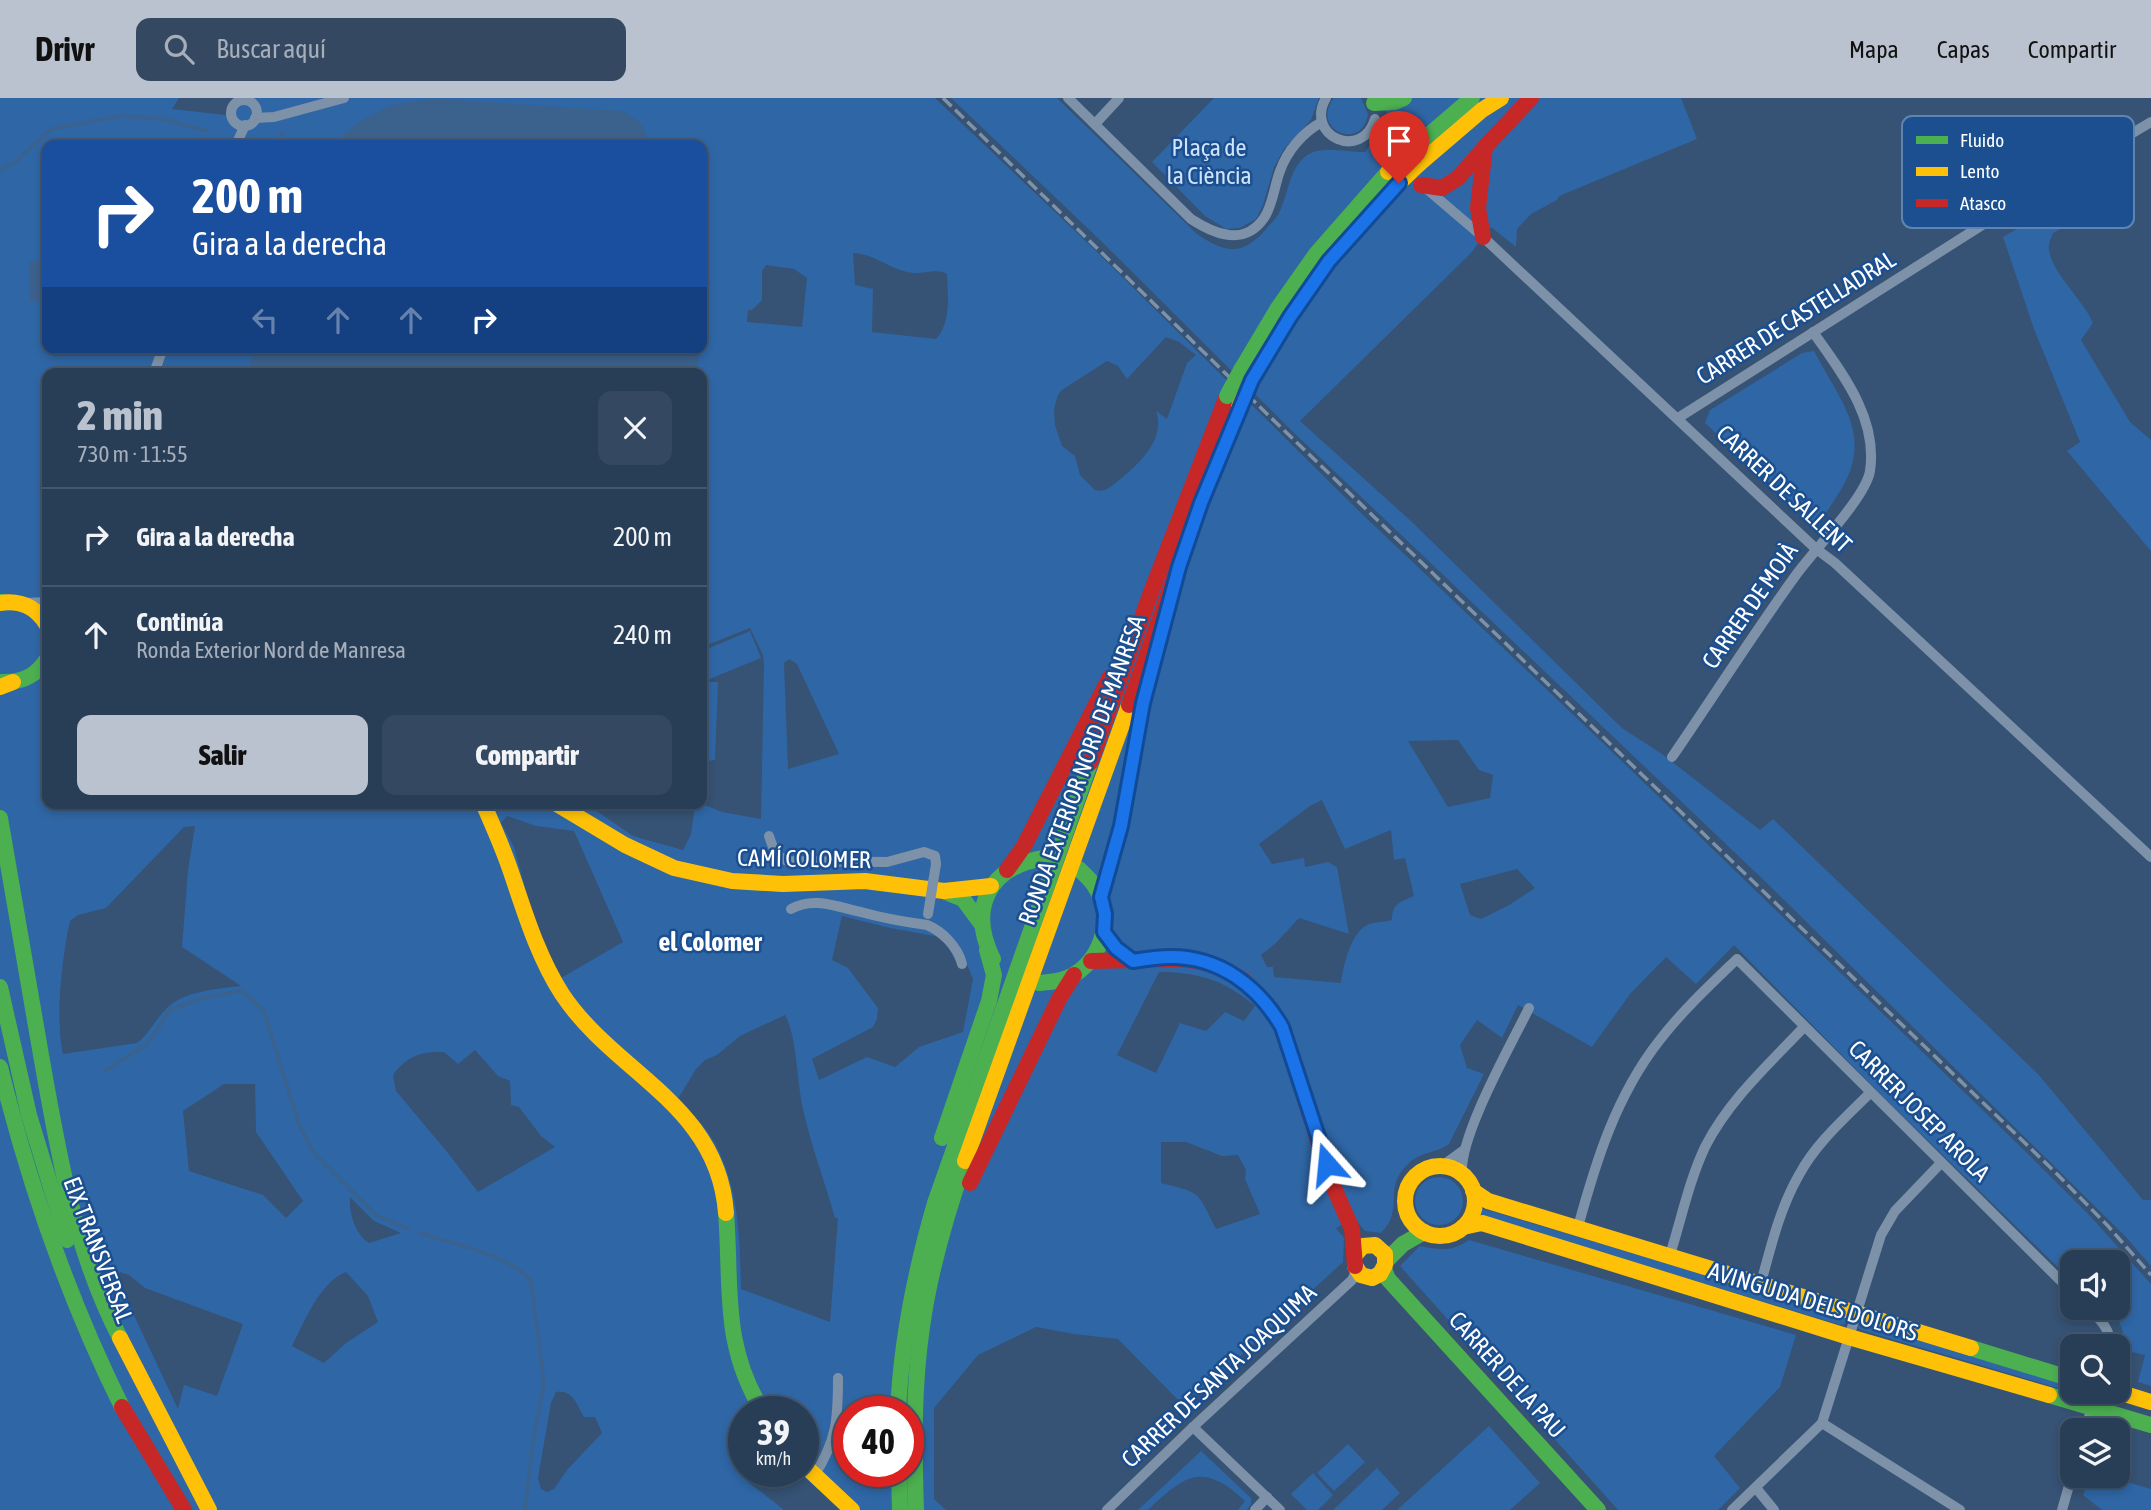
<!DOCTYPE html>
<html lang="es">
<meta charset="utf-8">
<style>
:root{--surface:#283e57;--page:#344961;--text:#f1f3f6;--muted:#a5aeba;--line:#44576d;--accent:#b9c2ce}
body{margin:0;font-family:"Asap Condensed",sans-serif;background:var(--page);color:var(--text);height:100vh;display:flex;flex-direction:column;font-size:26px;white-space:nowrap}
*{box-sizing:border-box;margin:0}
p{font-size:23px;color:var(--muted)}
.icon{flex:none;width:38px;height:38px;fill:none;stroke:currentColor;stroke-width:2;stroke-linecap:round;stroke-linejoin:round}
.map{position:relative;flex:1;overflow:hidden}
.sheet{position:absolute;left:42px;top:270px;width:665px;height:441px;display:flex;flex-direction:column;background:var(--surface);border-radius:14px;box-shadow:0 4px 10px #0003,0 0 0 2px var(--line)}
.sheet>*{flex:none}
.guide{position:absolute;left:42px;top:42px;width:665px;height:214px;border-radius:14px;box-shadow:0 4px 10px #0003,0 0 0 2px var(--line);background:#1a4fa0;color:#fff;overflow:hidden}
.fabs{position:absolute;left:2060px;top:1152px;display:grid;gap:14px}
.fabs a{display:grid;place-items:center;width:70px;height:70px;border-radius:14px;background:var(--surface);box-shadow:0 4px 10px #0003,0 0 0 2px var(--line);font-size:35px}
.speed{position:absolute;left:728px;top:1298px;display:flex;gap:14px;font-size:35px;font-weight:700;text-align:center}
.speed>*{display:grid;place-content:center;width:91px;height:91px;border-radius:50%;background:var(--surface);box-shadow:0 4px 10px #0003,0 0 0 2px var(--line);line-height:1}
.speed small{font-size:18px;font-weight:400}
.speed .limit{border:10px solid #d22;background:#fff;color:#111}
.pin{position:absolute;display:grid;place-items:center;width:60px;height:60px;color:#fff;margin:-72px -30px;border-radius:50% 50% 50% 0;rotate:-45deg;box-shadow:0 0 7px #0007}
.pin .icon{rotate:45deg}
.me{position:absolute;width:77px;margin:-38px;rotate:342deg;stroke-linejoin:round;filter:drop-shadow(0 0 5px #0008)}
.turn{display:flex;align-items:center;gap:24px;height:147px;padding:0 35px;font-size:32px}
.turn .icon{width:91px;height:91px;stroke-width:2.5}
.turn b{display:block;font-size:49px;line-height:60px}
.lanes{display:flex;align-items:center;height:66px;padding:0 35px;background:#0003;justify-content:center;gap:35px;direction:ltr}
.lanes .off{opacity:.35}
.round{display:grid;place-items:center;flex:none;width:74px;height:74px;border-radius:14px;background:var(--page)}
.overview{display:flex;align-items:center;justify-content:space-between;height:119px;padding:0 35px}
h1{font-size:42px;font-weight:800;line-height:52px;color:var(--accent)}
.button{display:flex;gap:14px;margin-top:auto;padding:14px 35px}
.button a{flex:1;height:80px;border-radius:14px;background:var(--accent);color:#111;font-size:28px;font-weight:800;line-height:80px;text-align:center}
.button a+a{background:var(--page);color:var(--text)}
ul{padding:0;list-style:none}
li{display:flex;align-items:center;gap:21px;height:98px;padding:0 35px;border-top:2px solid var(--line)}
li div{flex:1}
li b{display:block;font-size:26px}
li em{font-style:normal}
header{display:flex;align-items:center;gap:42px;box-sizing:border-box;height:98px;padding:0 35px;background:var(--accent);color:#111}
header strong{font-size:33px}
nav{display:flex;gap:38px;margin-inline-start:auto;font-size:24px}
.search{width:490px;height:63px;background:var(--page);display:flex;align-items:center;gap:18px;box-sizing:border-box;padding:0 24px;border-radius:14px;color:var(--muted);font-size:26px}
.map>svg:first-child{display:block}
.green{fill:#2f66a5;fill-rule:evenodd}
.water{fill:#3b618d}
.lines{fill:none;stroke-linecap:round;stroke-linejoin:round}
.stream{stroke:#3b618d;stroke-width:3.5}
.street{stroke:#7d92a8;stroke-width:10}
.fast{stroke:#4caf50;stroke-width:16}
.slow{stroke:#ffc107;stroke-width:16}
.jam{stroke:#c62828;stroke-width:16}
.rail{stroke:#7e92a7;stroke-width:3.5;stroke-dasharray:12 5;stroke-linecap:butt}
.street-bridge{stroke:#7d92a8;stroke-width:10}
.fast-bridge{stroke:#4caf50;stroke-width:16}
.slow-bridge{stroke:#ffc107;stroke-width:16}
.route-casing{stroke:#114b97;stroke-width:18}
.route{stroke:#1a73e8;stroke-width:12}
.labels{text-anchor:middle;stroke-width:5;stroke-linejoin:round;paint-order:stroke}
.park-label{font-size:24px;fill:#cfe3fa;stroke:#1b4f8f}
.street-label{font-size:24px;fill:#fff;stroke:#1b4f8f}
.neighbourhood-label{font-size:26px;font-weight:bold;fill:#fff;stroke:#1b4f8f}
.key{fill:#1b4f8f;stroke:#5f84b1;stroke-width:2}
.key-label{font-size:19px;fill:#fff}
</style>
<header>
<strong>Drivr</strong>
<div class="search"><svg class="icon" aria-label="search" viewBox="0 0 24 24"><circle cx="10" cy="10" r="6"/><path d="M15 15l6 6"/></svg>Buscar aquí</div>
<nav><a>Mapa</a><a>Capas</a><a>Compartir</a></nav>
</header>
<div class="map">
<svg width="2151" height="1412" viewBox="0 0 2151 1412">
<rect width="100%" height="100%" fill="#365274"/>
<g class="green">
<path d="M 0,0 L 179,0 L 172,11 L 225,17 L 235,0 L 935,0 L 1094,151 L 1360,414 L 1603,645 L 2025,1053 L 2091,1119 L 2151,1186 L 2151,1288 L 2138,1284 L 2145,1257 L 2123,1252 C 2125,1232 2121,1223 2107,1209 L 2118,1209 L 2118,1164 L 2072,1164 L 2072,1183 L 1881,997 L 1734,847 L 1696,886 L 1666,859 L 1630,896 L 1592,949 L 1518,907 L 1502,940 L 1477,922 L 1460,947 L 1467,970 L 1484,976 L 1449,1046 C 1437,1055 1420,1054 1409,1065 C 1381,1090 1406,1110 1381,1135 L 1365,1133 L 1355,1121 L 1336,1130 L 1344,1140 L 1343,1164 L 1185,1309 L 1118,1241 L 1074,1236 L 1036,1229 L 978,1257 L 934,1310 L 934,1401 L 946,1412 L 840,1412 L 799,1374 L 803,1374 L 803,1314 L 744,1314 L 744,1374 L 762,1374 L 748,1384 L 783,1411 L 782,1412 L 0,1412 ZM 47,47 L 702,47 L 702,250 L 47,250 ZM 853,155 C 876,156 891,173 913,175 C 925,176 937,170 947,176 C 948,197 951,225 936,241 L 872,234 L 873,191 L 855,187 ZM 766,167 L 794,171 L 807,180 L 802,229 L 747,224 L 748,212 L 752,212 L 762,202 L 762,173 ZM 1166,239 L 1179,244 L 1196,257 L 1187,265 L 1167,321 L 1156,313 C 1166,341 1139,366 1119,382 C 1112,388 1105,395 1095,392 L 1080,377 L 1075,358 L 1062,348 L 1055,327 L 1054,311 L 1058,297 L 1062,292 L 1107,263 L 1118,268 L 1127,281 ZM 47,275 L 702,275 L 702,549 L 750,530 L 763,557 L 764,566 L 761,721 L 722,714 L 707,708 L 695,707 L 691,736 L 683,752 L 633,738 L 585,705 L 47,705 ZM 789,561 L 797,566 L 839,656 L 788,671 L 784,565 ZM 1458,642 L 1479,672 L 1493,677 L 1490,700 L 1448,709 L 1408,643 ZM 1322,702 L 1345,751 L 1391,732 L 1394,762 L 1405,760 L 1414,798 C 1400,804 1392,806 1392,822 C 1385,824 1376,824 1369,826 C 1351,833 1343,868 1341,885 L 1274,879 L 1273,869 L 1267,869 L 1261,857 L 1276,845 L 1299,820 L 1349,836 L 1337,769 L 1328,764 L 1305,769 L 1304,760 L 1272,766 L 1259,746 L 1310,708 ZM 507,718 L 536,728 L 574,733 L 623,844 L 561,880 L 535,826 L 514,749 L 501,725 ZM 195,728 L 188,772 L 182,849 L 241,888 C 217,891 183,893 166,911 C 155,922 149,936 137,945 L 63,956 C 55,920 62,859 70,823 L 78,817 L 106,810 L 184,729 ZM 1517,771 L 1535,790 L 1509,807 L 1481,821 L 1470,817 L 1460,786 ZM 842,818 L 890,830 L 940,839 L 947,846 L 958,868 L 966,864 L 973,881 L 963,934 L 919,949 L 895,969 L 867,959 L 819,982 L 812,961 L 873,929 L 877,921 L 878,910 L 848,870 L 832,862 ZM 1159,874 C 1198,874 1224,882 1255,908 L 1244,923 L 1225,914 L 1206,933 L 1180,925 L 1156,975 L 1117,957 ZM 785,917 C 797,938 797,986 803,1011 C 811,1048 825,1084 835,1120 L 838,1120 L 830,1224 L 741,1191 C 740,1140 739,1087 713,1042 C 705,1027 689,1014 678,1001 L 696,971 L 705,962 L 717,957 L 740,938 ZM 475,952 L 498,978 L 510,983 L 511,1007 L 519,1009 L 541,1038 L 555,1049 L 478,1094 L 448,1055 L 396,993 L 393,977 C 407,958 421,953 444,954 L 458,966 ZM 224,986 L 255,986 L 256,1034 L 303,1103 L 286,1120 L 263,1097 L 189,1073 L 183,1013 ZM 1161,1044 L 1186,1044 L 1222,1058 L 1238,1057 L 1246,1072 L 1245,1081 L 1260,1116 L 1216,1131 C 1197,1093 1202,1095 1161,1085 ZM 350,1099 L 374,1123 L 401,1135 L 369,1145 C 355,1136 349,1115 350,1099 ZM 120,1174 L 129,1177 L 145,1190 L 243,1226 L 217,1298 L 184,1287 L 178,1311 L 117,1181 ZM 346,1174 L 368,1198 L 378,1224 L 346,1245 L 324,1265 L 292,1248 C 305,1223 319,1185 346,1174 ZM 556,1294 C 574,1292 576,1306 584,1319 L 595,1319 L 602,1335 L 567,1372 L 554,1391 L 547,1394 L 541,1391 L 538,1380 L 551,1305 ZM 849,1314 L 908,1314 L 908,1374 L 849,1374 Z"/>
<path d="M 951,0 L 1057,0 L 1197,136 C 1225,155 1242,159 1266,131 C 1270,126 1276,121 1279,115 C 1290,94 1289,60 1317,53 C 1329,50 1352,54 1365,54 L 1388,23 L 1384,0 L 1681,0 L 1697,41 L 1559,98 L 1557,102 L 1531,116 L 1517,131 L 1516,149 L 1491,129 L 1471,155 L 1300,323 L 1411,423 L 1622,630 L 1662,656 L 1760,732 L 1773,721 L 2038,976 L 2143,1102 L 2151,1102 L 2151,1168 L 2126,1139 L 1772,790 L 1291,332 L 1100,142 Z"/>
<polygon points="1214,0 1319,0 1311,22 1284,51 1274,69 1263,107 1256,121 1240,130 1226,131 1205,118 1152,64"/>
<path d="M 1334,0 L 1361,0 L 1368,16 C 1362,55 1309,31 1334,0 Z"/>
<path d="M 2130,66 L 2120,87 L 2104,108 L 2053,135 C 2051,141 2048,146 2049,152 C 2053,177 2083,201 2093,225 L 2081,242 L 2130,324 L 2151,342 L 2151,453 L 2067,353 L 2080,344 L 2034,231 L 2003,139 Z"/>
<path d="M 1814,253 C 1842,306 1876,340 1837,398 C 1830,409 1825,419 1812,425 L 1705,325 L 1710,312 L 1802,255 Z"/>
<polygon points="750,533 761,560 707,582 702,569 702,553"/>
<polygon points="702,584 718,584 715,662 702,664"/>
<circle cx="1439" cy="1103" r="24"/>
<polygon points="1484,1111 1842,1218 1846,1222 1845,1226 1840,1227 1483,1118 1479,1114 1480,1112"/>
<path d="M 1469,1142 L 1796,1237 L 1780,1289 L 1714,1358 L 1740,1390 L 1718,1412 L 1618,1412 L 1400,1168 L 1420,1148 C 1440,1152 1452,1154 1469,1142 Z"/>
<polygon points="1863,1224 2072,1287 2072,1293 2088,1293 2088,1299 1861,1232 1858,1230 1859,1225"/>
<polygon points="1489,1328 1540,1385 1510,1412 1397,1412"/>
<polygon points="1348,1346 1365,1364 1334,1393 1317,1375"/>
<path d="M 1201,1353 L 1251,1400 L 1251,1406 L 1247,1412 L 1238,1412 L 1245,1403 C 1203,1364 1186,1376 1148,1412 L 1138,1412 Z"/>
<polygon points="1377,1370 1400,1395 1382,1412 1333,1412"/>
<polygon points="1313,1375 1333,1397 1318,1412 1307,1412 1291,1396"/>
<polygon points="2091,1377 2103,1377 2151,1391 2151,1412 2102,1412 2083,1397"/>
</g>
<g class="water">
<polygon points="434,1 623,13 642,26 649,47 331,47 361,23 391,7"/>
<polygon points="29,163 47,163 47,203 30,203"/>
<polygon points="253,250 701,250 696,275 250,275"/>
</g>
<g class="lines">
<g class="stream">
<polyline points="275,47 283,34"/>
<polyline points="0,72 15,64 51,31 120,18 164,21 207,33"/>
<polyline points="105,973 147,946 170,912 202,900 242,893 264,913 299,1027 314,1055 377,1118 409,1131"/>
<path d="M 420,1135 C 451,1145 512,1158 531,1183 L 544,1285 L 533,1344 L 525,1412"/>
</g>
<g class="street">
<path d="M 1068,0 L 1191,121 C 1214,136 1244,149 1264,120 C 1273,107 1274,89 1280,73 C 1287,53 1303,34 1322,24"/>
<path d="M 1326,0 C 1304,38 1362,64 1375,21"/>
<circle cx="244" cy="15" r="13"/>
<polyline points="255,20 274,19 344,0"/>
<polyline points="1375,22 1380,39 1401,67"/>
<polyline points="1095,26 1119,0"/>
<polyline points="236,47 245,27"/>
<polyline points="1428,92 1483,139 1815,450 1835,465 2151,759"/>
<polyline points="154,275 163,250"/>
<polyline points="1678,320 2039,91 2151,24"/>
<polyline points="26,505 47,504"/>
<path d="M 1672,659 C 1714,598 1753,536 1796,477 C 1813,453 1866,399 1870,373 C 1878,320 1842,275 1813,234"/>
<path d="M 769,738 C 773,750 775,758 787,763 L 887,764 L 924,754 L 935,758 L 936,766"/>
<path d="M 791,811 C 814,798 837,809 861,814 C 882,820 905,824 927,827 C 942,833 958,849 962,866"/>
<polyline points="1442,1068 1464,1052"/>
<path d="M 1462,1076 C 1459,1038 1511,947 1529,910"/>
<path d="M 1578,1129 C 1596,1063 1616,998 1659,943 C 1682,913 1710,887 1737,861 L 2072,1194"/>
<path d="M 1670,1157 C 1681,1122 1689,1083 1705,1049 C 1729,1002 1768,967 1804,929"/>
<path d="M 1761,1185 C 1771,1148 1780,1110 1799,1077 C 1816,1045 1845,1020 1870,995"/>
<path d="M 2087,1209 C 2099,1221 2111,1230 2110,1248"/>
<polyline points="1822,1325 1960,1412"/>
<polyline points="1193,1329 1280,1412"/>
<polyline points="2085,1332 2097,1293"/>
<path d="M 814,1378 C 837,1342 838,1321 838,1280"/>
<polyline points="1756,1390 1774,1412"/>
<polyline points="1107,1412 1193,1329 1352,1182 1357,1172"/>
<polyline points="1255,1412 1267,1399"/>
<polyline points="1732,1412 1822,1325 1881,1137 1895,1113 1940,1066"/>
<polyline points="2062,1412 2072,1377"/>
</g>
<g class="fast">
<polyline points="1374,5 1395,4 1404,0"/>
<polyline points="1408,55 1472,0"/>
<polyline points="1241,272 1278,210 1316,156 1388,74"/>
<polyline points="1252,282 1290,219 1329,163 1399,85"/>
<polyline points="0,504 3,504"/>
<path d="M 2,584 C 22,585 36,578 47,561"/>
<path d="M 0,720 C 14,799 27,878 41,957 C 58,1054 74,1151 120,1240"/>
<polyline points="946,794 963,801 980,824"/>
<path d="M 993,861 C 968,811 988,769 1044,760"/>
<path d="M 1039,885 C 1046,884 1054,884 1061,882 C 1100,871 1117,821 1094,787 C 1090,781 1084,776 1079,771"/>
<polyline points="0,889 29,1017 67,1142"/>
<path d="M 0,969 C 29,1087 68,1200 122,1309"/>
<polyline points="942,1040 989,903 994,877 987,852"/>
<path d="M 726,1115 C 732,1190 721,1245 763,1314"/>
<polyline points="1386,1163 1403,1146 1424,1134"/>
<polyline points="1384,1171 1388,1181 1598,1412"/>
<polyline points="1971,1250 2072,1281"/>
<polyline points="2049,1297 2151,1327"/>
<path d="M 898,1314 C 901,1242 915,1174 935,1105 L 1090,665"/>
<polyline points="899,1374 900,1412"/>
<path d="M 916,1412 C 914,1351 913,1290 922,1229 C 930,1172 946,1117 965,1063"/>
</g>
<g class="slow">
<polyline points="1419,66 1482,12 1501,0"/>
<path d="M 0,505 C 21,502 36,509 47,527"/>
<polyline points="0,589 13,584"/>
<path d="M 483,705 C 493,728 503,750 511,774 C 525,815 538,859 562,896 C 615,976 718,1006 726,1115"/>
<polyline points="555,705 625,747 674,770 732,783 783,786 865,783 944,793 991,788"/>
<polyline points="1101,799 1121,728 1145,596"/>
<polyline points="965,1063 1129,607"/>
<circle cx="1440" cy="1103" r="35"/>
<polyline points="1473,1093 1488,1103 1971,1250"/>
<polyline points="1463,1129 1482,1125 1849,1239 2049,1297"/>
<polyline points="1355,1168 1361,1177 1372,1180 1380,1176 1385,1167 1385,1156 1375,1147 1363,1148 1355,1157"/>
<polyline points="120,1240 209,1412"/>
<polyline points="2115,1293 2151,1304"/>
<polyline points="803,1366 852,1412"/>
</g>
<g class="jam">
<polyline points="1421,87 1442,90 1458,80 1485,49"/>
<polyline points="1483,139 1478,110 1485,49 1531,0"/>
<polyline points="1129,607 1201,405 1239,309"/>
<polyline points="1090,665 1150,497 1227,298"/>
<polyline points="1007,772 1024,748 1110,579"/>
<polyline points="1091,863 1175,861 1199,863 1222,870 1243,882 1263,901 1282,929 1330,1081 1352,1131 1355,1168"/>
<polyline points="970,1085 1059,901 1074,877"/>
<polyline points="122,1309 184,1412"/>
</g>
<polyline class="rail" points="943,0 1263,312 2053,1072 2108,1128 2151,1177"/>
<polyline class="street-bridge" points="928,816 936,766"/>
<polyline class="fast-bridge" points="1227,298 1241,272"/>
<g class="slow-bridge">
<polyline points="1388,74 1408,55"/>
<polyline points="1399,85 1419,66"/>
<polyline points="1239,309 1252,282"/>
</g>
</g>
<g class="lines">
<g class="route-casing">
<path id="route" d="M 1327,1066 L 1282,929 C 1258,888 1220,859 1171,859 C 1159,859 1145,861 1133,863 L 1116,850 L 1104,834 L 1105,816 L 1101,799 L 1121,728 L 1143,605 L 1179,469 L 1201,405 L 1252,282 L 1290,219 L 1329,163 L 1399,85"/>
</g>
<use href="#route" class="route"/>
</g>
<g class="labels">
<g class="park-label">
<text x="1209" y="58">Plaça de<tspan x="1209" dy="28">la Ciència</tspan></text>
</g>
<g class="street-label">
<text transform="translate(1796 220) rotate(-32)" y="8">CARRER DE CASTELLADRAL</text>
<text transform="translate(1784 391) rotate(43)" y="8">CARRER DE SALLENT</text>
<text transform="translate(1750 508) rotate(-55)" y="8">CARRER DE MOIÀ</text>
<text transform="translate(1082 672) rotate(-70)" y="8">RONDA EXTERIOR NORD DE MANRESA</text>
<text transform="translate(804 761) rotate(1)" y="8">CAMÍ COLOMER</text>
<text transform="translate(1919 1013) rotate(45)" y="8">CARRER JOSEP AROLA</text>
<text transform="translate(98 1152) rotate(69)" y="8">EIX TRANSVERSAL</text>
<text transform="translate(1813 1204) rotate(17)" y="8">AVINGUDA DELS DOLORS</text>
<text transform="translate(1507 1277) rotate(48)" y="8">CARRER DE LA PAU</text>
<text transform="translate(1219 1278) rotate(-43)" y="8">CARRER DE SANTA JOAQUIMA</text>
</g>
<g class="neighbourhood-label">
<text x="710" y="853">el Colomer</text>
</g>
</g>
<rect x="1902" y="18" width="232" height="112" rx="10" class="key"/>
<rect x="1916" y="38" width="32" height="8" fill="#4caf50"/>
<rect x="1916" y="69" width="32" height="9" fill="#ffc107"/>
<rect x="1916" y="101" width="32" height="8" fill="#c62828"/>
<g class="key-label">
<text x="1960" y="49">Fluido</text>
<text x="1960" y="80">Lento</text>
<text x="1960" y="112">Atasco</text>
</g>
</svg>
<div class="fabs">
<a><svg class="icon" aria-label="sound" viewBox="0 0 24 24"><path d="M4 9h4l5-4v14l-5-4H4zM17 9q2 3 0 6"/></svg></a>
<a><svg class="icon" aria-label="search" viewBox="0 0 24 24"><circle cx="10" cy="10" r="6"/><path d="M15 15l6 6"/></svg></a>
<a><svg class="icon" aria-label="layers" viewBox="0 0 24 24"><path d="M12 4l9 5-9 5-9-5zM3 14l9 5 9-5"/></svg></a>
</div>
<div class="speed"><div>39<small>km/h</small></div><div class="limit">40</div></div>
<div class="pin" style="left:1399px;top:85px;background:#d93025"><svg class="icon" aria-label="arrive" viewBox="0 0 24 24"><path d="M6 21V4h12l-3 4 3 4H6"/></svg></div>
<svg class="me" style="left:1327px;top:1066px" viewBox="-20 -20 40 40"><path d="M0-17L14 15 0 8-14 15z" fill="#1a73e8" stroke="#fff" stroke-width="4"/></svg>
<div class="guide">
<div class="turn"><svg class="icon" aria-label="right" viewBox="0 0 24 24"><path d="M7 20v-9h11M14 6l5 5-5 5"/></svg><div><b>200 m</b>Gira a la derecha</div></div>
<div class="lanes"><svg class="icon off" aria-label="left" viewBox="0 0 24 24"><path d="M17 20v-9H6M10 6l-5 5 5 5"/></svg><svg class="icon off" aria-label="ahead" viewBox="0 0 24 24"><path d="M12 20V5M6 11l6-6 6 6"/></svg><svg class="icon off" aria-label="ahead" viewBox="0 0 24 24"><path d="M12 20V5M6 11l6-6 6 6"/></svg><svg class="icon" aria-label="right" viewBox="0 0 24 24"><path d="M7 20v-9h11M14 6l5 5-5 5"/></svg></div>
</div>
<section class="sheet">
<div class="overview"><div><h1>2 min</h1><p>730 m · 11:55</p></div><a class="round"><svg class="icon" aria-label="close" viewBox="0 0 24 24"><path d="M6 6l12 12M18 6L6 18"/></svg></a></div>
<ul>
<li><svg class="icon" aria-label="right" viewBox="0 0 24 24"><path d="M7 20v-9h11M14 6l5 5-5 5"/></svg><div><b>Gira a la derecha</b></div><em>200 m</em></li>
<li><svg class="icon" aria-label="ahead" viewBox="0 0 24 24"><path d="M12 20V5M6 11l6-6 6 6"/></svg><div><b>Continúa</b><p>Ronda Exterior Nord de Manresa</p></div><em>240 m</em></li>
</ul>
<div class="button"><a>Salir</a><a>Compartir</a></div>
</section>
</div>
